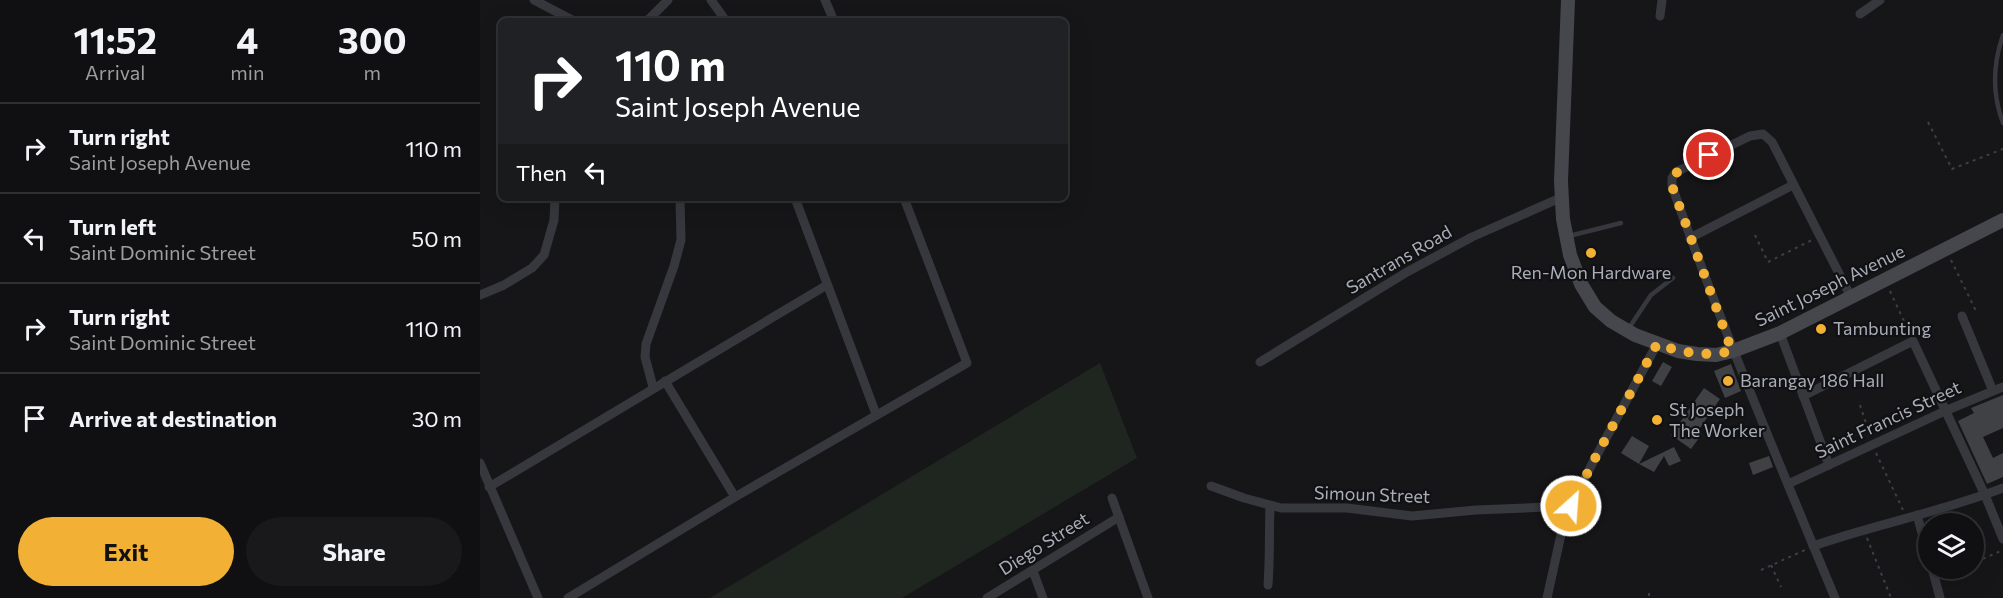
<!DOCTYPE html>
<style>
:root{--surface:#101012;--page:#19191b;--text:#f1f3f6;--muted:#9c9d9f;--line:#303032;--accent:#f2b134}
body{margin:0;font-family:Commissioner,sans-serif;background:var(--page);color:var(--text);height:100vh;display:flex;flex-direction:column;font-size:22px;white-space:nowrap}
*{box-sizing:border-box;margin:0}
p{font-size:20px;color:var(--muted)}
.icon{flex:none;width:33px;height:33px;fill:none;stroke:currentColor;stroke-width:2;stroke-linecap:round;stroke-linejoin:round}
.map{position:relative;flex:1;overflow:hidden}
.panel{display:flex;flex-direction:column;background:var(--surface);width:480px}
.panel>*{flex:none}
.guide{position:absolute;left:18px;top:18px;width:570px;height:183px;border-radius:9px;box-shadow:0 6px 24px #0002,0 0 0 2px var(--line);background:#202124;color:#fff;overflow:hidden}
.controls{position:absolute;left:1438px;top:513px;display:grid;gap:12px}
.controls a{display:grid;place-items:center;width:66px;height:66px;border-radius:50%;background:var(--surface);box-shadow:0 6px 24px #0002,0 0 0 2px var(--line);font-size:30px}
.pin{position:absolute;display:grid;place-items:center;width:51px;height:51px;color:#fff;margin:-26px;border:3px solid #fff;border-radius:50%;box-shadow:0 2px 6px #0007}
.me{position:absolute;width:66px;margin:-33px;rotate:26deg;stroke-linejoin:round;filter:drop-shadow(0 0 4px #0008)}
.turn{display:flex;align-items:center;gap:21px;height:126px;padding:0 18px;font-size:27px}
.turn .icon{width:78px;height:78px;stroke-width:2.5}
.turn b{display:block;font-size:42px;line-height:51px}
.then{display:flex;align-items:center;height:57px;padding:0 18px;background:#0003;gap:12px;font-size:22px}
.eta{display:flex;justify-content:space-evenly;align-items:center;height:102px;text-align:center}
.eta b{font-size:36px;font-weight:700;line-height:42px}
.action{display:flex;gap:12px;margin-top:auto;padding:12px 18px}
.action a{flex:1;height:69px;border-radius:36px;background:var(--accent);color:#111;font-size:24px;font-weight:700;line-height:69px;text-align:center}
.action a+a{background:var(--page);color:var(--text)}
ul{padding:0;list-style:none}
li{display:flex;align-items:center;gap:18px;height:90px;padding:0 18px;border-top:2px solid var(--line)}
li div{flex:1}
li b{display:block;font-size:22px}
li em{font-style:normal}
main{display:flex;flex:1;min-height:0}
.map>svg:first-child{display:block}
.green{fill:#1e261f}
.building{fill:#404145}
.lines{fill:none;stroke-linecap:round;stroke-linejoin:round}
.path{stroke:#3d3f44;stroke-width:2;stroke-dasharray:3 4.5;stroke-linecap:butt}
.service{stroke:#37383d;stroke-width:4.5}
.minor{stroke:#37383d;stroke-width:9}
.secondary{stroke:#45474d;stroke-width:14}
.route{stroke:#f2b134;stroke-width:10;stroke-dasharray:0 18}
.poi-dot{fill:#f2b134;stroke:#111113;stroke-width:2}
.labels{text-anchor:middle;stroke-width:4.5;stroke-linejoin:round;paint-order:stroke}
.street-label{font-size:18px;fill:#a8adb8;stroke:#111113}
.poi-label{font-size:18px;fill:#a8adb8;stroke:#111113;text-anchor:start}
</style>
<main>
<section class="panel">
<div class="eta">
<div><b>11:52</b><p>Arrival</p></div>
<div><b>4</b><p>min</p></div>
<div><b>300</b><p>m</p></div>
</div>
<ul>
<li><svg class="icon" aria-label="right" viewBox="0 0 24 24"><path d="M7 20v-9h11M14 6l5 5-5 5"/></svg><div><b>Turn right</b><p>Saint Joseph Avenue</p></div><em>110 m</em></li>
<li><svg class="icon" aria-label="left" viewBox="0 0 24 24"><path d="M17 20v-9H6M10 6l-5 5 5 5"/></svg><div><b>Turn left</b><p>Saint Dominic Street</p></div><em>50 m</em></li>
<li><svg class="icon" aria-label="right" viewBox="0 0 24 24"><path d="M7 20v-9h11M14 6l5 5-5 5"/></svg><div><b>Turn right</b><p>Saint Dominic Street</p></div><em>110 m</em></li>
<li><svg class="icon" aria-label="arrive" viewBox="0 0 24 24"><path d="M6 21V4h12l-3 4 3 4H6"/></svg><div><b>Arrive at destination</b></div><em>30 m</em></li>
</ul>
<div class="action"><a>Exit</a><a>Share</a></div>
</section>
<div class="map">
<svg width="1523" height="598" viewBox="0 0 1523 598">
<rect width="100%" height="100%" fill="#161618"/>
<polygon class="green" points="620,363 657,458 422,598 230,598"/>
<g class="building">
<polygon points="1183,362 1192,367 1181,386 1172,381"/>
<polygon points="1251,364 1261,391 1245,398 1234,371"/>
<polygon points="1224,388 1240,399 1218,431 1222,434 1211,449 1191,435"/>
<polygon points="1523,395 1523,428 1503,437 1513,458 1523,453 1523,477 1507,484 1478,421 1494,413 1491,408"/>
<polygon points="1152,436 1169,446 1159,464 1141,453"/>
<polygon points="1194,447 1201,461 1189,466 1184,456 1174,472 1159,464"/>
<polygon points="1289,456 1293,467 1273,475 1269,463"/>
</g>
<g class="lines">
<g class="path">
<polyline points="1448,122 1472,169 1523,149"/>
<polyline points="1275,235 1288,262 1332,240"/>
<polyline points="1471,260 1495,309 1491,311"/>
<polyline points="1410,291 1429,332"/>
<polyline points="1380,405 1390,436"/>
<polyline points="1396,453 1423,510"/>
<polyline points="1387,538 1411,598"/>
<polyline points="1496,562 1523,550"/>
<polyline points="1291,565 1301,587"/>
<polyline points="1281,570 1325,550"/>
<polyline points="1169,593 1169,598"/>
</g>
<g class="service">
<path d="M 1523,35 C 1513,64 1512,94 1523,123"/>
<polyline points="1089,236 1141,223"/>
<polyline points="1149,328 1171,295 1193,278"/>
</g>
<g class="minor">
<polyline points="54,0 94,21"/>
<polyline points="231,0 246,21"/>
<polyline points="345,0 354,21"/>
<polyline points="1380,14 1400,0"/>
<polyline points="1180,16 1182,0"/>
<polyline points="167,21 188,0"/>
<polyline points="315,198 396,414"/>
<polyline points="1210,238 1313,185"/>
<polyline points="0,295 24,285 52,268 64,255 74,220 75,198"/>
<polyline points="1482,316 1513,391"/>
<polyline points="1300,333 1349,465"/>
<polyline points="780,362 927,272 992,237 1080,198"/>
<polyline points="185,381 255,497"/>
<polyline points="173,387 165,357 166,344 194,266 201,240 200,198"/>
<polyline points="1323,396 1433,341 1505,495 1523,539"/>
<polyline points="0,463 58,598"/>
<polyline points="1308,484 1465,411 1523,387"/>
<polyline points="731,486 764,498 801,508 867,508 932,516 996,510 1091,506"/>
<polyline points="9,487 347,285"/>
<polyline points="632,498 668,598"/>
<polyline points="1437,515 1449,558"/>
<path d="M 1333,546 C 1396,524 1461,512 1523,488"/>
<polyline points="1452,568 1460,598"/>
<polyline points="553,571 563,598"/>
<path d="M 788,585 C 790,558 789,533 790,506"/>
<polyline points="88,598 255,497 487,363 424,198"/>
<polyline points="507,598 639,517"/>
<polyline points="1067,598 1082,530 1091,506 1112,464 1177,344"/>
<path d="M 1355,598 C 1298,461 1241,325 1192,186 L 1192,178 L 1196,172 L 1270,136 L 1283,134 L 1292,142 L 1371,297"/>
</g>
<polyline class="secondary" points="1088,0 1081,181 1083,219 1090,255 1101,284 1115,307 1131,321 1155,335 1198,351 1217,354 1236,355 1253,351 1300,333 1523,220"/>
</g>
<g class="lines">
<path class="route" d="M 1091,506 L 1112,464 L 1177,344 C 1203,353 1226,357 1252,351 L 1192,186 C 1193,166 1213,162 1229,155"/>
</g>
<g class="poi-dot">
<circle cx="1111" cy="253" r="6"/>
<circle cx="1341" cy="329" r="6"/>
<circle cx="1248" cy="381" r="6"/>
<circle cx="1177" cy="420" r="6"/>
</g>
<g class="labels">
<g class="street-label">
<text transform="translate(919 260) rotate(-30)" y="6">Santrans Road</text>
<text transform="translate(1350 286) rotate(-26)" y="6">Saint Joseph Avenue</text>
<text transform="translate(1408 420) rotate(-25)" y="6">Saint Francis Street</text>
<text transform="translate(892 495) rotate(2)" y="6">Simoun Street</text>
<text transform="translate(564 544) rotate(-32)" y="6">Diego Street</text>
</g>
<g class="poi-label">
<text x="1111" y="279" text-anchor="middle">Ren-Mon Hardware</text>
<text x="1353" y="335">Tambunting</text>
<text x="1260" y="387">Barangay 186 Hall</text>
<text x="1189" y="416">St Joseph<tspan x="1189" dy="21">The Worker</tspan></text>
</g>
</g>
</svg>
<div class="controls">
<a><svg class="icon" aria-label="layers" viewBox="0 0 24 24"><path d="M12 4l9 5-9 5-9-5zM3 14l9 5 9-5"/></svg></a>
</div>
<div class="pin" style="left:1229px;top:155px;background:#d93025"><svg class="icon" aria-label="arrive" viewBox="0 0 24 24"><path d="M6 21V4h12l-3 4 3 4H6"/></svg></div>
<svg class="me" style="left:1091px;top:506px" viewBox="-20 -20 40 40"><circle r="17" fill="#f2b134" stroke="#fff" stroke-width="3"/><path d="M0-11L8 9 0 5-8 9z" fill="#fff"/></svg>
<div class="guide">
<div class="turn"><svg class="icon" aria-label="right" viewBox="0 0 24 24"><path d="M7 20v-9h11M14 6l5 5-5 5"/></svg><div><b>110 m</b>Saint Joseph Avenue</div></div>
<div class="then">Then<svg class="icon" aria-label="left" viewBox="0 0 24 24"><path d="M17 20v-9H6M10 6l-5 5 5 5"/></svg></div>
</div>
</div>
</main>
